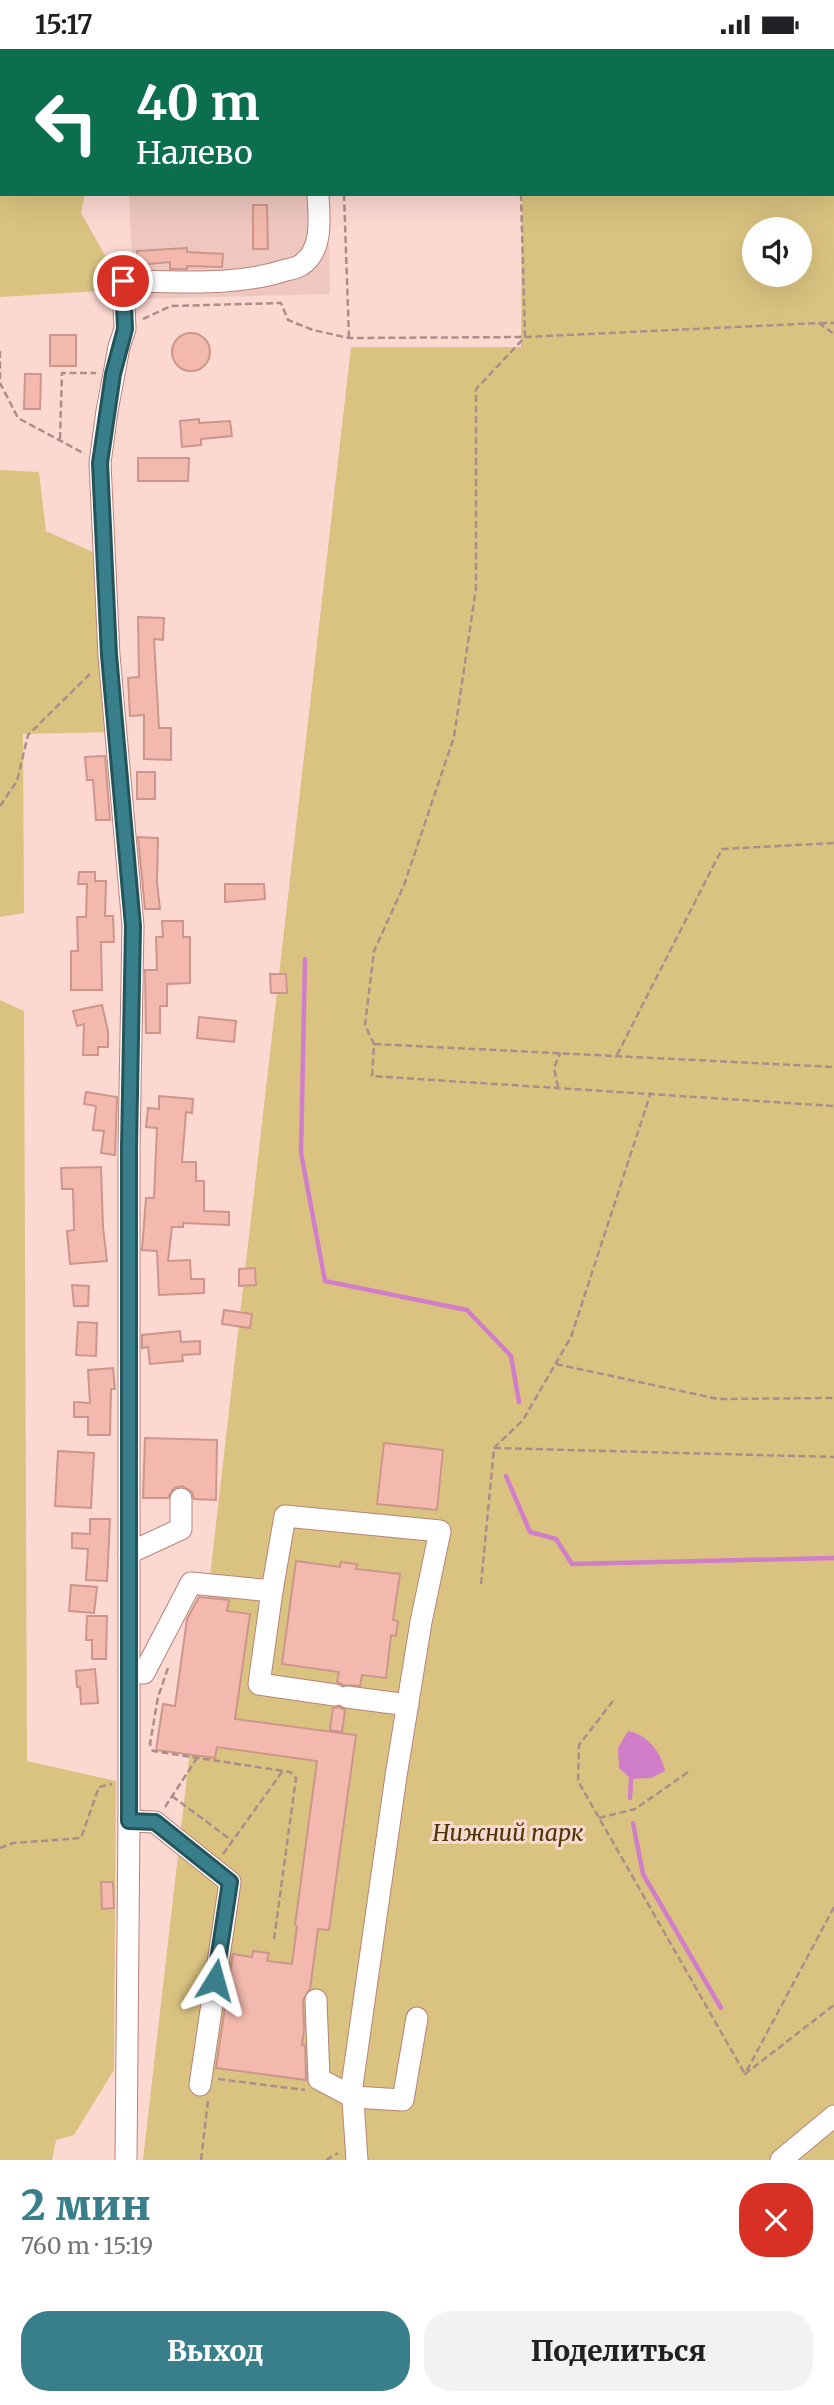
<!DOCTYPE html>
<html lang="ru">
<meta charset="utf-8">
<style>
:root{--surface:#fff;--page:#f2f2f2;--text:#202124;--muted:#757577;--accent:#397f8b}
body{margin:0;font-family:Merriweather,serif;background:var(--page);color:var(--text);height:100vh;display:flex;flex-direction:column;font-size:26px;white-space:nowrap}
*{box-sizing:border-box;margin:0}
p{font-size:23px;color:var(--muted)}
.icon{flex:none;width:38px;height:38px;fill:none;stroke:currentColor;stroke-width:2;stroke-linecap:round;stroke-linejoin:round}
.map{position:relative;height:2111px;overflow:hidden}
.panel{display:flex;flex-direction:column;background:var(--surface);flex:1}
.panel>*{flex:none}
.guide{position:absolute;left:0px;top:0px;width:835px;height:147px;box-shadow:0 7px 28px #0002;background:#0b6e4f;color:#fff;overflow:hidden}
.fabs{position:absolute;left:742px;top:168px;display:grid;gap:14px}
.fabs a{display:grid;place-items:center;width:70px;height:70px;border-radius:50%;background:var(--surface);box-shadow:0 7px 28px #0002;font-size:35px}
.pin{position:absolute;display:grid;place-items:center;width:60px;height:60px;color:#fff;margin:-30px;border:4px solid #fff;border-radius:50%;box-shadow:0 2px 7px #0007}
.me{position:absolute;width:77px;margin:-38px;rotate:8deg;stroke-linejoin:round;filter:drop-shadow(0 0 5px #0008)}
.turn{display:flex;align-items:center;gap:24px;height:147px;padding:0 21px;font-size:32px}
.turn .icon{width:91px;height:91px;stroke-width:2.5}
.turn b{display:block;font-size:49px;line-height:60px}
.round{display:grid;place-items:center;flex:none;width:74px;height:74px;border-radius:28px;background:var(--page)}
.overview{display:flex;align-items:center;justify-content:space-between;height:119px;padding:0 21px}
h1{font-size:42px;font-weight:800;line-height:52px;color:var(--accent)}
.button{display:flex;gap:14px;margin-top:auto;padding:14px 21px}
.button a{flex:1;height:80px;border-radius:28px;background:var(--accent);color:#fff;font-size:28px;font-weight:800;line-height:80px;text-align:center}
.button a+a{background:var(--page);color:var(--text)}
.status{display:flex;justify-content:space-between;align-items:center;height:49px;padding:0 35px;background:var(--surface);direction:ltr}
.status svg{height:19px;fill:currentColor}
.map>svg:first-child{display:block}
.built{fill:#eec7bf}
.green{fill:#dac381;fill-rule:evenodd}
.water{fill:#d17ec8}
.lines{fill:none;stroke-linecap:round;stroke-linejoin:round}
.stream{stroke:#d17ec8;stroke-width:4.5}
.building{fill:#f3b9ae;stroke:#cd968c;stroke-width:2}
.minor-casing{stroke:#b88278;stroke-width:23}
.path{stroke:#ac8e89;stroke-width:2.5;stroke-dasharray:7 3.5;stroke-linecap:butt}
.minor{stroke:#fff;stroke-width:21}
.route-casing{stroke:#25535a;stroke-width:18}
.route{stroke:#397f8b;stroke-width:12}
.labels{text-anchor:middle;stroke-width:6;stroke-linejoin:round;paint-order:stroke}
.park-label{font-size:23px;font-style:italic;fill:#483906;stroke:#fcd8d1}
</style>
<div class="status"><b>15:17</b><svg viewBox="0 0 49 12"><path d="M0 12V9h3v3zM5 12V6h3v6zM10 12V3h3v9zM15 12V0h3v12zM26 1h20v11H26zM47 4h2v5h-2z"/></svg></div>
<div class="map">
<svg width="834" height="2111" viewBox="0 0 834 2111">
<rect width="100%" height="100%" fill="#fcd8d1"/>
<polygon class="built" points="129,145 328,145 330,245 134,250"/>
<g class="green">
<polygon points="0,0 115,0 2,2 2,145 85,145 81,164 114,222 116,241 0,248"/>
<path d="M 524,0 L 834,0 L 834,2111 L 143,2111 L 351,298 L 521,298 L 522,145 L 833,145 L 833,2 ZM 754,180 L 800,180 L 800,226 L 754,226 Z"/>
<polygon points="0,421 39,423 46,482 97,505 112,683 23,685 24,864 0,868"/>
<polygon points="0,951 24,962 27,1712 116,1732 114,2021 74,2086 56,2091 52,2111 0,2111"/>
</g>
<path class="water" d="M 628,1682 C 647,1685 661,1703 665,1722 L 651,1729 L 631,1730 L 619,1719 L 618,1699 Z"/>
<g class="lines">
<g class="stream">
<polyline points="305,910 301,1104 325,1232 467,1261 511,1307 519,1353"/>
<polyline points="506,1427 530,1483 556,1490 572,1515 834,1509"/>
<polyline points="630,1749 631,1730"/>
<polyline points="633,1774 643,1825 721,1959"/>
</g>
</g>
<g class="building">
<polygon points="253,156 267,156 268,200 253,200"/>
<polygon points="187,199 187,203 223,205 222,218 187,217 187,220 170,220 170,213 138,216 137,202"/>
<circle cx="191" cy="303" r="19"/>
<rect x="50" y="286" width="26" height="31"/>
<polygon points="25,325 41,325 40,360 24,360"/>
<polygon points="199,370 199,374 230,372 232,387 201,390 201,396 182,398 180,372"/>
<polygon points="138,409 189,409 188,432 138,432"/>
<polygon points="138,568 164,569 163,591 154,590 159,679 171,679 171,711 144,710 144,666 130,667 128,629 139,628"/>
<polygon points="105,707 110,771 96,771 93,731 87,731 85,708"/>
<rect x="137" y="723" width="18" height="27"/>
<polygon points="138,788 158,789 157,833 160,860 145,860"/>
<polygon points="79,823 95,823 95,832 106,832 105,867 113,867 114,893 101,893 102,941 71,941 71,902 78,902 77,868 86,868 87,835 78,835"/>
<polygon points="225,835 264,835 265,850 225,853"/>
<polygon points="162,872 183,872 183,888 190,888 190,934 167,935 167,957 160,957 160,984 146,984 145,921 157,921 156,888 163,888"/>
<polygon points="270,925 286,925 287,944 271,944"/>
<polygon points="102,956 108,982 108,998 98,998 98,1006 83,1006 84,975 77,977 73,962"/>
<polygon points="199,968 236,972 234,993 197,989"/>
<polygon points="86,1043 117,1048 115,1106 101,1104 104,1082 93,1081 96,1057 84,1055"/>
<polygon points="159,1047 193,1050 192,1064 186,1063 182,1113 196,1113 196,1132 204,1132 204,1162 229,1163 229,1176 183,1174 183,1178 172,1178 168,1212 190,1211 191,1230 204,1230 204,1244 159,1246 157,1202 142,1201 146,1149 154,1149 157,1079 146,1078 148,1059 159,1060"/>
<polygon points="101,1118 103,1178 107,1212 70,1215 67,1182 74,1181 73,1140 62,1140 61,1119"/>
<polygon points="255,1219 256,1236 239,1237 239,1220"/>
<polygon points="72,1236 89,1237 88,1257 74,1257"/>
<polygon points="224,1261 252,1265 250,1279 222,1275"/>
<polygon points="78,1273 97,1274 96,1307 76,1306"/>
<polygon points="180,1282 181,1293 200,1292 200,1305 182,1306 183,1312 150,1315 148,1298 142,1299 142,1286"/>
<polygon points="113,1319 115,1340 111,1340 110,1386 88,1386 88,1368 74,1368 74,1353 90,1354 88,1321"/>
<polygon points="145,1389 217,1391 216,1451 194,1450 192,1443 182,1437 174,1439 168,1449 143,1449"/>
<polygon points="384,1394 443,1401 437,1461 377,1455"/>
<polygon points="58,1402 94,1404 91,1459 55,1457"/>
<polygon points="90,1470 110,1470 107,1532 86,1531 88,1500 72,1499 72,1484 90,1485"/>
<polygon points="296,1512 340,1518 341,1513 357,1515 356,1520 400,1525 393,1571 398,1572 396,1587 391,1586 386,1629 362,1626 360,1637 343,1636 337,1633 339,1623 282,1615"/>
<polygon points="71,1536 97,1538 94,1564 69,1562"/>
<polygon points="199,1548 229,1551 227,1562 250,1565 235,1670 356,1686 329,1881 318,1880 310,1940 303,1951 304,1980 302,1996 305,1996 306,2031 216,2019 233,1905 252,1908 253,1902 269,1904 267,1912 292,1915 297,1877 295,1876 317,1712 217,1698 215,1709 156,1701 163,1655 175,1657 187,1570"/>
<polygon points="87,1567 107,1567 106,1610 92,1610 92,1591 86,1591"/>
<polygon points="95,1620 98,1654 81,1655 80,1638 77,1638 76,1622"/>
<polygon points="339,1658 345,1661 342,1683 330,1681 333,1659"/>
<polygon points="101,1833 113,1833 114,1859 102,1860"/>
</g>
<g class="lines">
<g class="minor-casing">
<g id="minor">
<polyline points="313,0 313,2"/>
<polyline points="129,1504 181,1480 181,1450"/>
<polyline points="272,1542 259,1635 335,1646"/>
<polyline points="129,1623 144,1624 191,1534 272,1542 285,1467 440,1482 421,1573 396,1727 352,2037 357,2111"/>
<polyline points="347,1648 408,1656"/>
<polyline points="129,1772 155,1773 230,1833 200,2036"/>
<polyline points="316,1951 319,2030 353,2048 403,2051 417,1969"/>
<path d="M 126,2111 L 129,1772 L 129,1099 L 133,877 L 109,606 L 100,414 L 107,362 L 119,298 L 125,280 L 123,232 C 177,232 234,238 286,221 C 290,220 297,219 301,216 C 324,201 319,168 318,145"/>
<polyline points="781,2111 834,2067"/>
</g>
</g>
<g class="path">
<polyline points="340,0 340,2"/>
<polyline points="521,0 521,2"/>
<polyline points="833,61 834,61"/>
<polyline points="344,145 349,289"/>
<polyline points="521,145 525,288 476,340 476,539 454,688 404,836 374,902 365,976 374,995 372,1027 834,1057"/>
<polyline points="143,270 171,257 281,254 288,271 313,281 349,289 525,288 819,274 834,285"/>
<polyline points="820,274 834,274"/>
<polyline points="0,302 0,334 18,369 85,405"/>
<polyline points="60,390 62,324 96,324"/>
<polyline points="0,757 17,732 28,686 92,623"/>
<polyline points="374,995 834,1018"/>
<polyline points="617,1006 722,800 834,794"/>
<polyline points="558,1038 554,1019 560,1004"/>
<polyline points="556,1315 718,1350 834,1349"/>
<polyline points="494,1399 834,1408"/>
<polyline points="481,1535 494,1399 523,1371 571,1288 651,1043"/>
<polyline points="168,1619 158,1648 150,1695 153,1702 290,1723 296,1729 274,1890"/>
<polyline points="613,1652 579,1696 578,1732 745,2025"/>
<polyline points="172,1747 231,1791"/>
<polyline points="165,1758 197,1709"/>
<polyline points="599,1769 635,1760 691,1721"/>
<polyline points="0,1799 13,1794 81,1789 99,1738 112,1735"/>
<polyline points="223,1805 282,1723"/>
<polyline points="834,1858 745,2025 834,1956"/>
<polyline points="218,2030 305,2041"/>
<polyline points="201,2111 208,2052"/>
<polyline points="326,2111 338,2104"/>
</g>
<use href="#minor" class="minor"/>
</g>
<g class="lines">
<g class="route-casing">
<polyline id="route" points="123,232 125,280 113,325 100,414 109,606 133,877 129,1099 129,1772 155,1773 230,1833 215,1931"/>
</g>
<use href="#route" class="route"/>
</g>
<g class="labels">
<g class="park-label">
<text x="508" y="1792">Нижний парк</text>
</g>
</g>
</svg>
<div class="fabs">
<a><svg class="icon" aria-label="sound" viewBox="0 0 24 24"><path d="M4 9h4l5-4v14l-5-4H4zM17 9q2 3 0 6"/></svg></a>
</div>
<div class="pin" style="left:123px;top:232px;background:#d93025"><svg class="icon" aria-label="arrive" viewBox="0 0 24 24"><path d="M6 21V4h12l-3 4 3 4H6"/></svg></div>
<svg class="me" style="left:215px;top:1931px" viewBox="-20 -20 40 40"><path d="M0-17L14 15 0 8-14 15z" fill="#397f8b" stroke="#fff" stroke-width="4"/></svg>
<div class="guide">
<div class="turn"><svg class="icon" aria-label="left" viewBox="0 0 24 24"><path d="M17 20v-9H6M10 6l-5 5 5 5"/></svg><div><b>40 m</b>Налево</div></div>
</div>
</div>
<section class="panel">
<div class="overview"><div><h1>2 мин</h1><p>760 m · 15:19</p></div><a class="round" style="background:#d93025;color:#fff"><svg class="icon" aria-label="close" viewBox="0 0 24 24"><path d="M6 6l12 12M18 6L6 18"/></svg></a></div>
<div class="button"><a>Выход</a><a>Поделиться</a></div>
</section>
